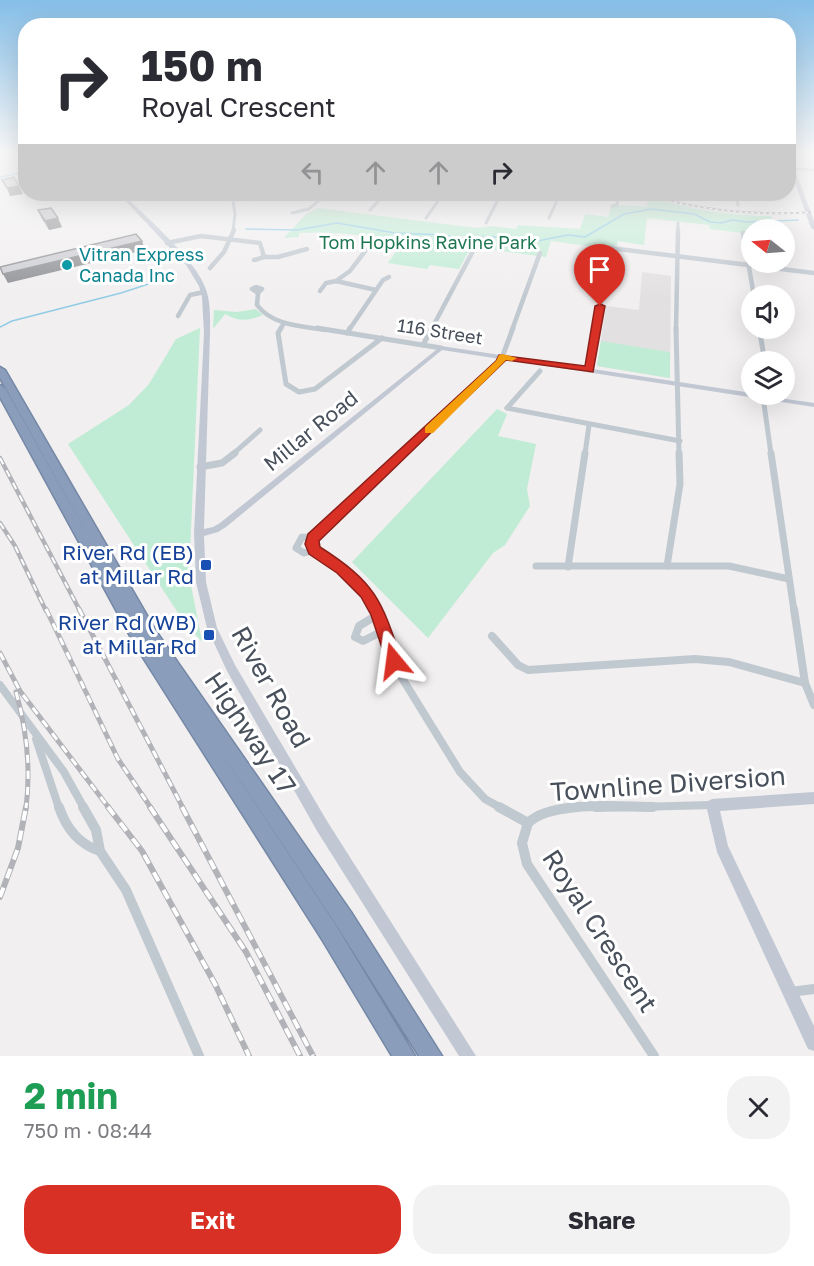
<!DOCTYPE html>
<meta charset="utf-8">
<style>
:root{--surface:#fff;--page:#f2f2f3;--text:#2b2b33;--muted:#7c7c81;--accent:#d93025}
body{margin:0;font-family:"Golos Text",sans-serif;background:var(--page);color:var(--text);height:100vh;display:flex;flex-direction:column;font-size:22px;white-space:nowrap}
*{box-sizing:border-box;margin:0}
p{font-size:20px;color:var(--muted)}
.icon{flex:none;width:33px;height:33px;fill:none;stroke:currentColor;stroke-width:2;stroke-linecap:round;stroke-linejoin:round}
.map{position:relative;height:1056px;overflow:hidden}
.sheet{display:flex;flex-direction:column;background:var(--surface);flex:1}
.sheet>*{flex:none}
.hud{position:absolute;left:18px;top:18px;width:778px;height:183px;border-radius:24px;box-shadow:0 6px 24px #0002;background:#fff;color:var(--text);overflow:hidden}
.needle{width:39px;rotate:287deg}
.fabs{position:absolute;left:741px;top:219px;display:grid;gap:12px}
.fabs a{display:grid;place-items:center;width:54px;height:54px;border-radius:50%;background:var(--surface);box-shadow:0 6px 24px #0002;font-size:30px}
.pin{position:absolute;display:grid;place-items:center;width:51px;height:51px;color:#fff;margin:-62px -26px;border-radius:50% 50% 50% 0;rotate:-45deg;box-shadow:0 0 6px #0007}
.pin .icon{rotate:45deg}
.me{position:absolute;width:66px;margin:-33px;rotate:344deg;stroke-linejoin:round;filter:drop-shadow(0 0 4px #0008)}
.turn{display:flex;align-items:center;gap:21px;height:126px;padding:0 24px;font-size:27px}
.turn .icon{width:78px;height:78px;stroke-width:2.5}
.turn b{display:block;font-size:42px;line-height:51px}
.lanes{display:flex;align-items:center;height:57px;padding:0 24px;background:#0003;justify-content:center;gap:30px;direction:ltr}
.lanes .off{opacity:.35}
.round{display:grid;place-items:center;flex:none;width:63px;height:63px;border-radius:24px;background:var(--page)}
.headline{display:flex;align-items:center;justify-content:space-between;height:102px;padding:0 24px}
h1{font-size:36px;font-weight:700;line-height:45px;color:#1e9e55}
.primary-button{display:flex;gap:12px;margin-top:auto;padding:12px 24px}
.primary-button a{flex:1;height:69px;border-radius:24px;background:var(--accent);color:#fff;font-size:24px;font-weight:700;line-height:69px;text-align:center}
.primary-button a+a{background:var(--page);color:var(--text)}
.map>svg:first-child{display:block}
.education{fill:#e2e0e0}
.green{fill:#c0ecd5}
.lines{fill:none;stroke-linecap:round;stroke-linejoin:round}
.stream{stroke:#90cce5;stroke-width:1.5}
.highway-casing{stroke:#7588a6;stroke-width:3}
.street-far5{stroke:#c0c8d0;stroke-width:3}
.street-far4{stroke:#c0c8d0;stroke-width:4.5}
.street-far3{stroke:#c0c8d0;stroke-width:5}
.street-far2{stroke:#c0c8d0;stroke-width:7}
.street-far1{stroke:#c0c8d0;stroke-width:8}
.street{stroke:#c0c8d0;stroke-width:10}
.secondary{fill:#c1c8d4;fill-rule:evenodd}
.highway{fill:#8a9dba;fill-rule:evenodd}
.rail-far3-casing{stroke:#b1b3b8;stroke-width:2}
.rail-far2-casing{stroke:#b1b3b8;stroke-width:4.5}
.rail-far1-casing{stroke:#b1b3b8;stroke-width:5}
.rail-casing{stroke:#b1b3b8;stroke-width:6}
.rail-far3{stroke:#fff;stroke-width:1.5;stroke-dasharray:3;stroke-linecap:butt}
.rail-far2{stroke:#fff;stroke-width:2;stroke-dasharray:7;stroke-linecap:butt}
.rail-far1{stroke:#fff;stroke-width:3;stroke-dasharray:8;stroke-linecap:butt}
.rail{stroke:#fff;stroke-width:4;stroke-dasharray:10;stroke-linecap:butt}
.wall{fill:#afb0b5}
.shaded-wall{fill:#8f9094}
.building{fill:#cccdd3;stroke:#8f9094;stroke-width:1.5}
.route{fill:#d93025;stroke:#8d1f18;stroke-width:1.5}
.slow{fill:#f59e0b}
.culture-dot{fill:#0f9aa8;stroke:#fff;stroke-width:2}
.transit-dot{fill:#1a4fb4;stroke:#fff;stroke-width:2}
.labels{text-anchor:middle;stroke-width:6;stroke-linejoin:round;paint-order:stroke}
.far-park-label{font-size:18px;fill:#1e7753;stroke:#fff}
.far-culture-label{font-size:18px;fill:#0d838f;stroke:#fff;text-anchor:start}
.far-street-label{font-size:18px;fill:#48505b;stroke:#fff}
.street-label{font-size:21px;fill:#48505b;stroke:#fff}
.transit-label{font-size:21px;fill:#164399;stroke:#fff;text-anchor:end}
.near-street-label{font-size:26px;fill:#48505b;stroke:#fff}
</style>
<div class="map">
<svg width="814" height="1056" viewBox="0 0 814 1056">
<rect width="100%" height="100%" fill="#f1efef"/>
<polygon class="education" points="642,272 671,276 670,378 597,366 606,306 639,310"/>
<g class="green">
<path d="M 631,194 L 640,194 C 682,208 727,216 771,216 L 775,229 L 749,226 L 750,234 L 710,229 L 709,225 L 647,218 L 644,245 L 618,241 L 617,246 L 603,248 L 551,241 L 546,257 L 471,247 L 459,269 L 430,265 L 427,269 L 388,263 L 402,243 C 365,235 337,231 299,233 L 299,237 L 284,238 L 306,214 L 318,208 L 477,228 L 492,226 L 516,229 L 518,225 L 580,229 L 585,214 L 608,217 L 611,207 L 623,205 L 647,207 L 648,198 Z"/>
<path d="M 256,309 L 263,315 C 248,321 239,322 225,314 L 213,329 L 214,310 L 237,312 Z"/>
<polygon points="200,328 189,575 202,642 182,619 68,444 129,405 149,384 176,339"/>
<polygon points="601,341 670,352 670,378 597,366"/>
<polygon points="497,409 507,414 498,436 536,444 527,489 530,506 505,545 493,553 428,638 352,562"/>
</g>
<g class="lines">
<g class="stream">
<polyline points="0,177 26,172"/>
<polyline points="246,229 297,230 337,223 395,233 445,235 456,238 495,237 532,242 568,235 585,237 624,214 651,209 694,214 710,222 721,223 732,220 747,222 798,220"/>
<polyline points="0,327 12,321 121,293 173,276"/>
</g>
<g class="highway-casing">
<polygon id="highway" points="0,367 5,370 156,631 351,912 442,1056 419,1056 337,926 201,722 337,927 415,1056 392,1056 323,941 135,645 0,397 0,385 5,388 99,555 0,378"/>
</g>
<g class="street-far5">
<polyline points="232,194 235,214 233,231"/>
<polyline points="678,194 679,198"/>
<polyline points="736,194 738,205"/>
<polyline points="612,206 617,205 618,194"/>
<polyline points="370,210 385,194"/>
<polyline points="292,213 309,209 326,194"/>
<polyline points="426,218 443,194"/>
<polyline points="549,218 560,194"/>
<polyline points="486,223 501,194"/>
<polyline points="678,231 678,223"/>
</g>
<g class="street-far4">
<polyline points="743,233 754,296"/>
<polyline points="167,243 201,236 260,243 264,257 278,257 307,249"/>
<polyline points="254,260 264,257"/>
<polyline points="210,268 224,252 234,230"/>
<polyline points="336,281 350,271 366,250"/>
<polygon points="256,287 262,289 258,293 252,289"/>
<polyline points="320,291 326,283 336,281 376,290"/>
<path d="M 258,293 L 257,305 C 273,326 302,326 326,330"/>
<polyline points="178,316 190,295 204,292"/>
<polyline points="280,330 284,323"/>
<polyline points="349,330 383,280 389,277"/>
<polyline points="431,330 473,251"/>
<polyline points="512,330 540,253"/>
<polyline points="596,330 610,248 814,273"/>
<polyline points="676,330 678,230"/>
</g>
<g class="street-far3">
<polyline points="281,328 278,333 286,384 299,392 315,389 382,338"/>
<polyline points="317,328 441,348"/>
<polyline points="676,328 679,454"/>
<polyline points="759,328 765,362"/>
<polyline points="347,333 350,328"/>
<polyline points="423,345 432,328"/>
<polyline points="589,370 596,328"/>
<polyline points="770,394 764,404 771,454"/>
<polyline points="507,408 680,441"/>
<polyline points="507,408 540,371"/>
<polyline points="233,454 260,430"/>
<polyline points="403,454 500,363 513,328"/>
<polyline points="585,454 589,425"/>
</g>
<g class="street-far2">
<polyline points="771,453 794,611"/>
<polyline points="200,467 222,463 235,453"/>
<polyline points="313,538 302,537 296,548 304,553 314,550"/>
<polyline points="536,566 729,566 789,579"/>
<polyline points="667,566 680,484 679,453"/>
<polyline points="568,567 585,453"/>
<path d="M 377,611 C 361,584 340,567 314,550 L 313,538 L 404,453"/>
</g>
<g class="street-far1">
<polyline points="376,609 402,678 460,772 485,799 501,808"/>
<polyline points="794,609 805,683 814,705"/>
<polyline points="379,614 359,626 355,637 363,641 385,630"/>
<polyline points="492,636 518,665 528,670 695,659 729,662 805,683"/>
<polyline points="0,685 64,772 84,808"/>
<polyline points="36,739 59,808"/>
<polyline points="596,808 712,805"/>
</g>
<g class="street">
<path d="M 59,807 C 66,828 78,844 100,851"/>
<polyline points="83,807 96,830 100,851 126,890 199,1056"/>
<polyline points="499,807 528,823 522,843 527,864 654,1056"/>
<path d="M 528,823 C 551,800 621,807 653,807"/>
<polyline points="790,992 814,989"/>
</g>
<g class="secondary">
<polygon points="789,159 791,160 794,167 814,169 814,171 795,170 814,221 814,230 811,228 790,169 789,169"/>
<path d="M 119,194 L 123,194 C 146,217 194,258 205,287 C 211,301 210,318 210,333 L 204,529 L 213,527 L 220,523 L 441,346 L 752,393 L 752,394 L 814,403 L 814,407 L 442,350 L 226,527 L 218,532 L 204,536 L 206,582 L 217,628 L 235,665 L 327,821 L 476,1056 L 459,1056 L 317,831 L 227,671 L 207,628 L 196,582 L 194,533 L 204,333 L 202,297 L 199,286 L 186,265 Z"/>
<polygon points="814,792 814,804 720,811 728,846 814,1026 814,1051 808,1049 717,852 706,805 708,801 712,799"/>
</g>
<use href="#highway" class="highway"/>
<g class="rail-far3-casing">
<path id="rail-far3" d="M 645,194 C 701,211 756,216 814,212"/>
</g>
<g class="rail-far2-casing">
<g id="rail-far2">
<polyline points="0,458 80,611"/>
<polyline points="0,523 15,546 46,611"/>
</g>
</g>
<g class="rail-far1-casing">
<g id="rail-far1">
<polyline points="46,609 118,759 151,808"/>
<polyline points="79,609 183,808"/>
<polyline points="0,653 20,691 109,808"/>
<path d="M 16,692 C 27,731 31,768 26,808"/>
</g>
</g>
<g class="rail-casing">
<g id="rail">
<polyline points="108,807 142,851 215,984 249,1056"/>
<polyline points="150,807 246,952 300,1056"/>
<polyline points="182,807 313,1056"/>
<polyline points="0,897 18,848 26,807"/>
</g>
</g>
<use href="#rail-far3" class="rail-far3"/>
<use href="#rail-far2" class="rail-far2"/>
<use href="#rail-far1" class="rail-far1"/>
<use href="#rail" class="rail"/>
</g>
<polygon class="wall" points="38,210 62,227 49,230 42,219"/>
<g class="shaded-wall">
<polygon points="19,186 23,194 10,196 7,188"/>
<polygon points="58,218 62,227 49,230 45,221"/>
<polygon points="142,241 145,250 8,283 3,274"/>
</g>
<g class="building">
<polygon points="14,177 19,186 7,188 2,180"/>
<polygon points="51,208 58,218 45,221 38,210"/>
<polygon points="136,234 142,241 3,274 0,267"/>
</g>
<linearGradient id="sky" x2="0" y2="1"><stop stop-color="#85bee7"/><stop offset="0.51" stop-color="#f9f8f8"/><stop offset="1" stop-color="#f9f8f8" stop-opacity="0"/></linearGradient>
<rect width="814" height="300" fill="url(#sky)"/>
<path class="route" d="M 600,304 L 605,306 L 593,372 L 506,360 L 319,541 L 320,547 C 376,583 381,599 402,661 L 399,666 L 394,668 L 388,666 L 371,615 L 361,597 L 337,573 L 309,554 L 305,544 L 308,534 L 496,361 L 499,355 L 585,366 L 595,306 Z"/>
<polygon class="slow" points="503,354 517,358 512,361 506,360 433,433 425,433 425,427 496,361 499,355"/>
<circle class="culture-dot" cx="67" cy="265" r="6"/>
<g class="transit-dot">
<rect x="200" y="559" width="12" height="12" rx="3"/>
<rect x="203" y="629" width="12" height="12" rx="3"/>
</g>
<g class="labels">
<g class="far-park-label">
<text x="428" y="249">Tom Hopkins Ravine Park</text>
</g>
<g class="far-culture-label">
<text x="79" y="261">Vitran Express<tspan x="79" dy="21">Canada Inc</tspan></text>
</g>
<g class="far-street-label">
<text transform="translate(440 332) rotate(9)" y="6">116 Street</text>
</g>
<g class="street-label">
<text transform="translate(311 431) rotate(-39)" y="7">Millar Road</text>
</g>
<g class="transit-label">
<text x="194" y="560">River Rd (EB)<tspan x="194" dy="24">at Millar Rd</tspan></text>
<text x="197" y="630">River Rd (WB)<tspan x="197" dy="24">at Millar Rd</tspan></text>
</g>
<g class="near-street-label">
<text transform="translate(271 687) rotate(61)" y="9">River Road</text>
<text transform="translate(250 733) rotate(56)" y="9">Highway 17</text>
<text transform="translate(668 784) rotate(-4)" y="9">Townline Diversion</text>
<text transform="translate(600 931) rotate(57)" y="9">Royal Crescent</text>
</g>
</g>
</svg>
<div class="fabs">
<a><svg class="needle" viewBox="-14 -14 28 28"><path d="M0-13l5 13h-10z" fill="#e53935"/><path d="M0 13l5-13h-10z" fill="#7c7c81"/></svg></a>
<a><svg class="icon" aria-label="sound" viewBox="0 0 24 24"><path d="M4 9h4l5-4v14l-5-4H4zM17 9q2 3 0 6"/></svg></a>
<a><svg class="icon" aria-label="layers" viewBox="0 0 24 24"><path d="M12 4l9 5-9 5-9-5zM3 14l9 5 9-5"/></svg></a>
</div>
<div class="pin" style="left:600px;top:306px;background:#d93025"><svg class="icon" aria-label="arrive" viewBox="0 0 24 24"><path d="M6 21V4h12l-3 4 3 4H6"/></svg></div>
<svg class="me" style="left:394px;top:661px" viewBox="-20 -20 40 40"><path d="M0-17L14 15 0 8-14 15z" fill="#d93025" stroke="#fff" stroke-width="4"/></svg>
<div class="hud">
<div class="turn"><svg class="icon" aria-label="right" viewBox="0 0 24 24"><path d="M7 20v-9h11M14 6l5 5-5 5"/></svg><div><b>150 m</b>Royal Crescent</div></div>
<div class="lanes"><svg class="icon off" aria-label="left" viewBox="0 0 24 24"><path d="M17 20v-9H6M10 6l-5 5 5 5"/></svg><svg class="icon off" aria-label="ahead" viewBox="0 0 24 24"><path d="M12 20V5M6 11l6-6 6 6"/></svg><svg class="icon off" aria-label="ahead" viewBox="0 0 24 24"><path d="M12 20V5M6 11l6-6 6 6"/></svg><svg class="icon" aria-label="right" viewBox="0 0 24 24"><path d="M7 20v-9h11M14 6l5 5-5 5"/></svg></div>
</div>
</div>
<section class="sheet">
<div class="headline"><div><h1>2 min</h1><p>750 m · 08:44</p></div><a class="round"><svg class="icon" aria-label="close" viewBox="0 0 24 24"><path d="M6 6l12 12M18 6L6 18"/></svg></a></div>
<div class="primary-button"><a>Exit</a><a>Share</a></div>
</section>
